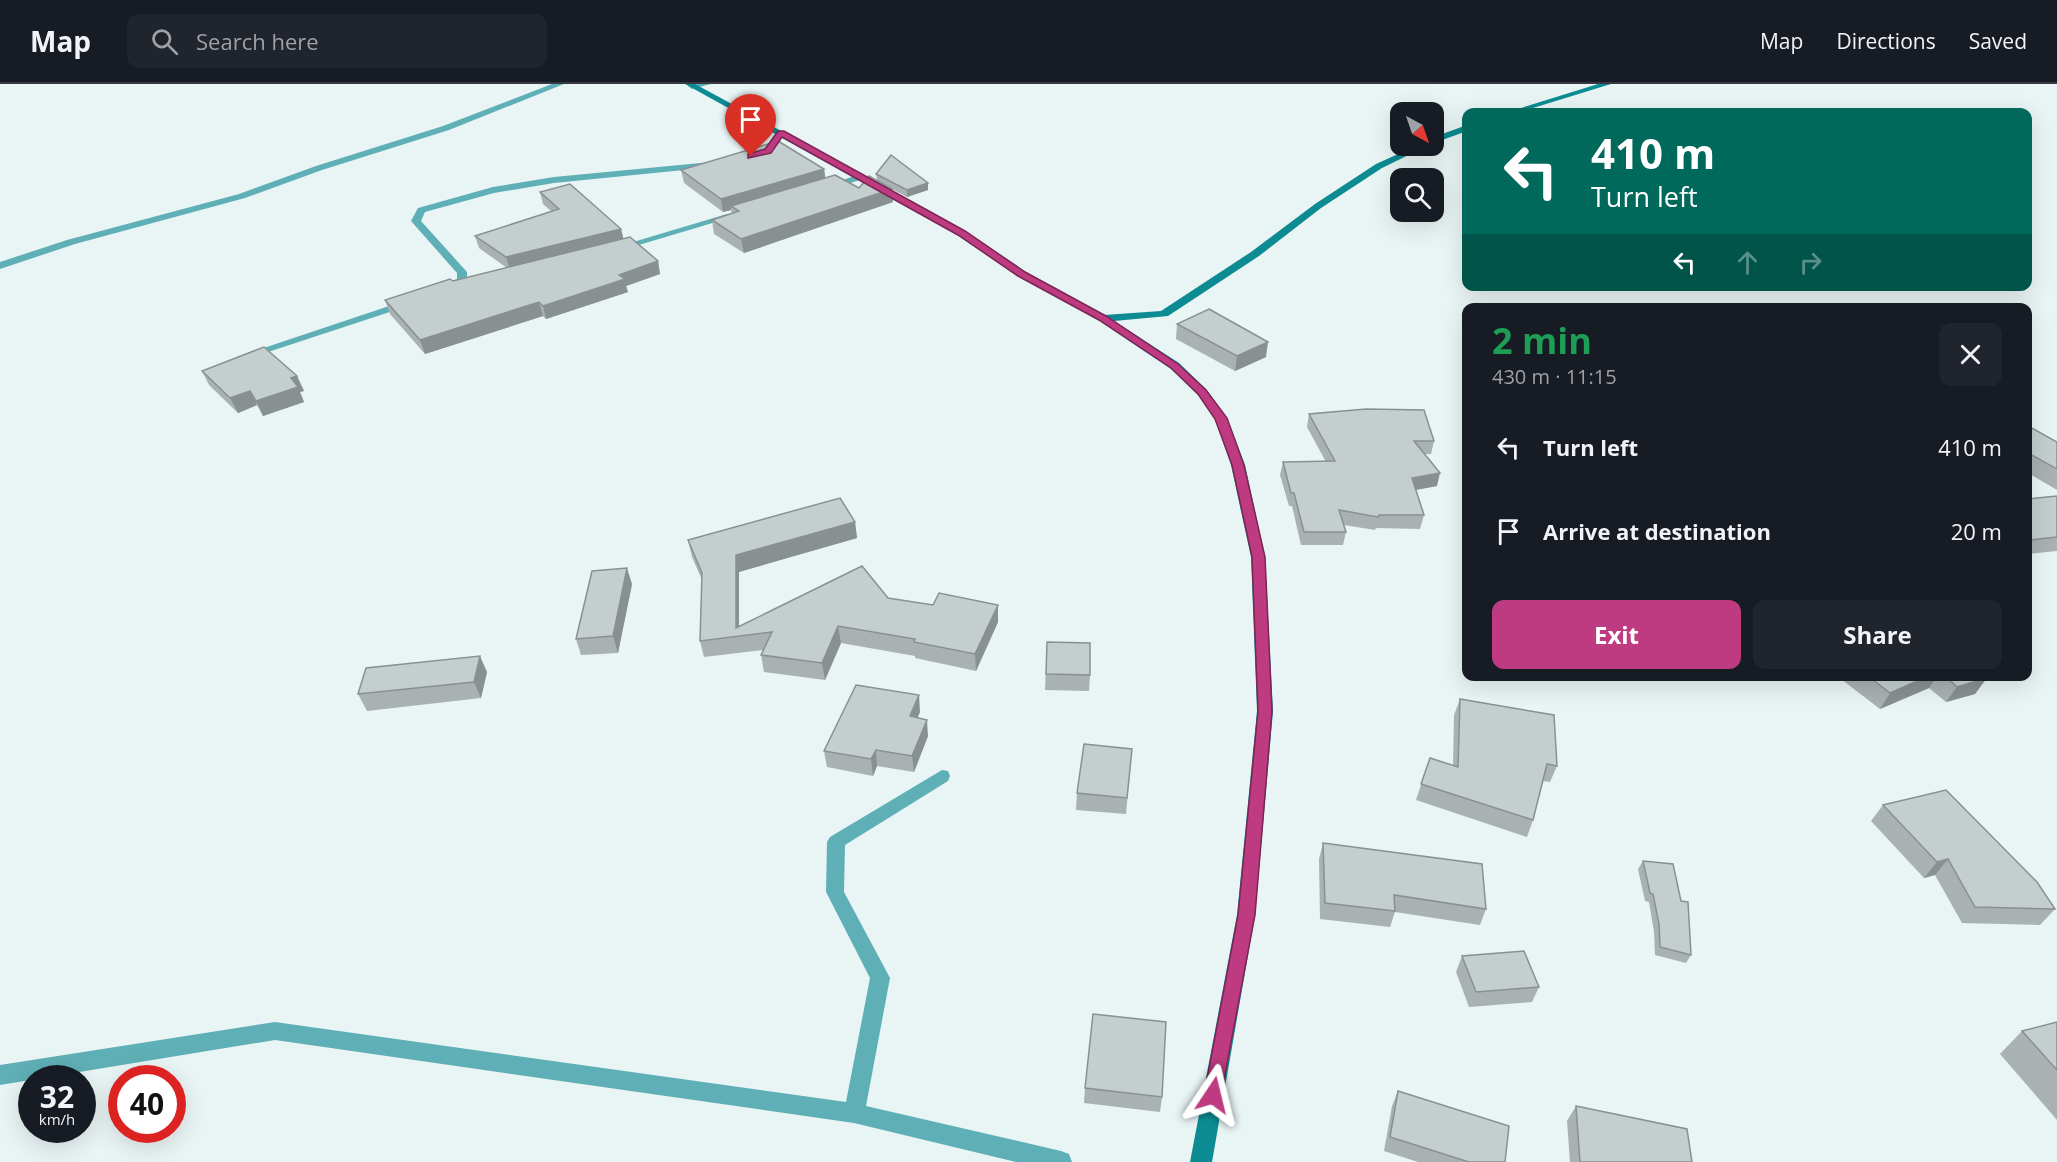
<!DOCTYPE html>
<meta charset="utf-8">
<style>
:root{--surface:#171b24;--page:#20242c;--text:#f1f3f6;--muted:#9ea1a6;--line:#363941;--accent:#bf3b81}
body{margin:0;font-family:"Open Sans",sans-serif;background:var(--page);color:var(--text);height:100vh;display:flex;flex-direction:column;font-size:22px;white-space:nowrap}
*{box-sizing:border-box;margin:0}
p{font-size:20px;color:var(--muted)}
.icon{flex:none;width:33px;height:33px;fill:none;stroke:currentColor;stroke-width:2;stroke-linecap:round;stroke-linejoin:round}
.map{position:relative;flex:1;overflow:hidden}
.panel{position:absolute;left:1462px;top:219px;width:570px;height:378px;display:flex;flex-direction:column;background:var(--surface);border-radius:12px;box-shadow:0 6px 24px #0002}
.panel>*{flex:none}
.guide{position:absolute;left:1462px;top:24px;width:570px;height:183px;border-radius:12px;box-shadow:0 6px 24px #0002;background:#00695c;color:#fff;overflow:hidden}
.needle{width:39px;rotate:140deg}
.buttons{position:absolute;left:1390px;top:18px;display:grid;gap:12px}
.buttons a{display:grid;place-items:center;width:54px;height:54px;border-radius:12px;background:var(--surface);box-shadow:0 6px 24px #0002;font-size:30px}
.speed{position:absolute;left:18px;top:981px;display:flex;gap:12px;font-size:30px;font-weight:700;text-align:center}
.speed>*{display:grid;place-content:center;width:78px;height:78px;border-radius:50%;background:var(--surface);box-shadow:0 6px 24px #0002;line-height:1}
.speed small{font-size:15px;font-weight:400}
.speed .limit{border:9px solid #d22;background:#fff;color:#111}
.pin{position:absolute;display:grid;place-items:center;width:51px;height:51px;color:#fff;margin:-62px -26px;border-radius:50% 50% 50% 0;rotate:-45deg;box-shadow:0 0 6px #0007}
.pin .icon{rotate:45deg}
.me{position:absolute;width:66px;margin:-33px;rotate:10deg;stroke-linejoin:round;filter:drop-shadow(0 0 4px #0008)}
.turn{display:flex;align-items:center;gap:21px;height:126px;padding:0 30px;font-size:27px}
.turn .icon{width:78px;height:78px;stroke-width:2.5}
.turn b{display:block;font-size:42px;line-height:51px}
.lanes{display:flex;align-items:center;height:57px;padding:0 30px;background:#0003;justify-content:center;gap:30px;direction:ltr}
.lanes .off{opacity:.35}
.round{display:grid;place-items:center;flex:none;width:63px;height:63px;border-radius:12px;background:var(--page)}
.headline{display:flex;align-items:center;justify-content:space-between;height:102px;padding:0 30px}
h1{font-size:36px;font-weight:700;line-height:45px;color:#1e9e55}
.button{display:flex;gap:12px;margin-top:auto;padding:12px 30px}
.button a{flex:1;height:69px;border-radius:12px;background:var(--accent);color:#fff;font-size:24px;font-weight:700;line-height:69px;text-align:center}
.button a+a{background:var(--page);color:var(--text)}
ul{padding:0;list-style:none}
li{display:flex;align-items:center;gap:18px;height:84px;padding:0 30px}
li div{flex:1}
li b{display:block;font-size:22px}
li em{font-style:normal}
header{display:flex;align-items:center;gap:36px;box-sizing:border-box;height:84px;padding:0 30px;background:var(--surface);border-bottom:2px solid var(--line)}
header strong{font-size:28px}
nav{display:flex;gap:33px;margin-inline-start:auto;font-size:21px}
.search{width:420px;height:54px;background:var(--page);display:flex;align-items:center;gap:15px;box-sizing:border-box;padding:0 21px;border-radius:12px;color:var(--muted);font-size:22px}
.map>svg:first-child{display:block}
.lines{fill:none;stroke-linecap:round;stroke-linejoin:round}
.street{fill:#5fb0b6;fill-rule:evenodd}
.secondary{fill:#0c8b93;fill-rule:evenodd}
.wall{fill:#a9b1b2}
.shaded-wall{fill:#899091}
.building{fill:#c4cecf;stroke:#899091;stroke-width:1.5}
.route{fill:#bf3b81;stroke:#7c2654;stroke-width:1.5}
</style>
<header>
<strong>Map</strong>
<div class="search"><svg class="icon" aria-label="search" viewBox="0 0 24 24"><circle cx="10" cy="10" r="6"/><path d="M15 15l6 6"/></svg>Search here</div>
<nav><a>Map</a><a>Directions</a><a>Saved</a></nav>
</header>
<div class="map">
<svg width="2057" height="1078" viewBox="0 0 2057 1078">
<rect width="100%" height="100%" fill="#e9f4f5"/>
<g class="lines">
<g class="street">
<polygon points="552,0 564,0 449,46 322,86 245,114 75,160 0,185 0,178 67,156 239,110 316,82 443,42"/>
<polygon points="690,0 711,0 692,5 688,2"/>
<polygon points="711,78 714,79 714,83 554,99 494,109 425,128 421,137 467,188 467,198 447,208 442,205 457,195 457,189 411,137 418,124 493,103 554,93"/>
<polygon points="860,90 865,93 863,95 828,106 823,103"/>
<polygon points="727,130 736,132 622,166 613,164"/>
<polygon points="407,216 411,217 411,221 262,270 258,271 252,268"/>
<polygon points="942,686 948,687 950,692 948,697 845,761 844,808 890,894 866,1022 1061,1067 1069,1070 1072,1078 1016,1078 854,1039 275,956 0,1001 0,981 275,938 846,1018 870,894 826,808 827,758 830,753"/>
</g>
<g class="secondary">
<polygon points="685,0 695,0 965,147 1026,188 1104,231 1161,227 1251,168 1315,120 1376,80 1416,62 1427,62 1382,84 1321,124 1259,172 1168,232 1114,237 1179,279 1206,305 1227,334 1245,381 1265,473 1273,627 1255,831 1212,1078 1190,1078 1237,831 1257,627 1251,473 1231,381 1215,334 1198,311 1171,285 1098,236 1018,192 957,151"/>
<polygon points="1598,0 1611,0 1520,28 1508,28"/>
<polygon points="1467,41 1467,47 1434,59 1434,53"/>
</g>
</g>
<g class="wall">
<polygon points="824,85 825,94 859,104 877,96 876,90 928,99 928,106 907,113 892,105 893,118 744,169 714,150 712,136 732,130 731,126 723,128 684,99 681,86"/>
<polygon points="540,108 621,145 623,155 658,177 660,190 626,202 628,208 546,235 543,232 425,270 390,230 385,216 453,197 507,184 479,164 475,152 551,127 543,120"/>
<polygon points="1177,240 1266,273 1235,287 1176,255"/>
<polygon points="202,287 297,292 304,307 300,308 304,318 263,332 257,321 238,329 209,301"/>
<polygon points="1309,330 1434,357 1431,370 1425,370 1437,402 1416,406 1424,431 1420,445 1376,444 1375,446 1344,441 1346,448 1343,461 1301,461 1292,422 1289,422 1280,391 1283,378 1326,378 1307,343"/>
<polygon points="2028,342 2057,358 2057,406 2028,389"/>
<polygon points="2057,412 2057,467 2028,470 2028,415"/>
<polygon points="855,438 857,454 739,488 739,542 888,514 998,538 976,587 915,574 915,572 841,559 825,596 764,588 761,571 763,566 704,573 700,557 702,496 692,473 688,456"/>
<polygon points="632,500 618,569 581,571 576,555"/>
<polygon points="1047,558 1090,591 1089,607 1045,606"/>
<polygon points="487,588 481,614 367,627 358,610"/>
<polygon points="1837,592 1985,592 1975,610 1946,618 1929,604 1880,625"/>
<polygon points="1460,615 1557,682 1550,698 1543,697 1533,736 1527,753 1416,716 1430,674 1453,681 1454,631"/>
<polygon points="920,628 917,634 928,652 914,688 877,682 873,692 827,683 824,667"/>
<polygon points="1132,665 1126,730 1076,726 1077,709"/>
<polygon points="1883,721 2055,825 2040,841 1962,839 1935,791 1924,794 1871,737"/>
<polygon points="1323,759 1486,825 1480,841 1395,828 1390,843 1320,835 1319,775"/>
<polygon points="1643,777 1691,871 1686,879 1655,871 1654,848 1649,818 1645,817 1638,785"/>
<polygon points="1462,872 1539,903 1532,918 1469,923 1456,888"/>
<polygon points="2057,938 2057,1036 2000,970 2022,947"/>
<polygon points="1085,1004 1162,1013 1160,1028 1084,1019"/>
<polygon points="1398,1007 1505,1078 1418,1078 1384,1067 1392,1022"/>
<polygon points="1576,1022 1692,1078 1570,1078 1567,1037"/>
</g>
<g class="shaded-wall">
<polygon points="824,85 826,98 731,122 731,126 723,128 721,115"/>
<polygon points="928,99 928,106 907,113 907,106"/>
<polygon points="892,105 893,118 744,169 741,155"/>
<polygon points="621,145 624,157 510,186 506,173"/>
<polygon points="658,177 660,190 626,202 628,208 546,235 543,222 619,191"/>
<polygon points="539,218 543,232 425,270 420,256"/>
<polygon points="1268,258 1266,273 1235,287 1237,272"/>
<polygon points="297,292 304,307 300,308 304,318 263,332 256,317 291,294"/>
<polygon points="250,307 257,321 238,329 230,314"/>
<polygon points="1440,389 1437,402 1409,407 1412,394"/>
<polygon points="855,438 857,454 739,488 739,552 736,544 736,471"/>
<polygon points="627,484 632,500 618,569 613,552"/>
<polygon points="998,521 998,538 976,587 975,570"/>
<polygon points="838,542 841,559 825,596 822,579"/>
<polygon points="480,572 487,588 481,614 474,598"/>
<polygon points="1929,592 1937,592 1929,604 1880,625 1890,609"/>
<polygon points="1987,594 1975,610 1946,618 1957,603"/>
<polygon points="919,611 920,628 911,649 910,632"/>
<polygon points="927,636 928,652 914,688 912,672"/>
<polygon points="876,666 877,682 873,692 871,675"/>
<polygon points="1948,775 1935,791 1924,794 1937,778"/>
</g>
<g class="building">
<polygon points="778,57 824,85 721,115 681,86"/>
<polygon points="891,71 928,99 907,106 876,90"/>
<polygon points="835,91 859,104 869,92 892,105 741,155 712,136 739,127 731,122"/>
<polygon points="570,100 621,145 506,173 475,152 559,125 540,108"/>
<polygon points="630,153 658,177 619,191 625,195 543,222 539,218 420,256 385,216 450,195 453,197"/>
<polygon points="1209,225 1268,258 1237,272 1177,240"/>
<polygon points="264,263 297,292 291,294 298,303 256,317 250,307 230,314 202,287"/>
<polygon points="1366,325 1424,326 1434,357 1414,357 1440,389 1412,394 1424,431 1379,431 1378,433 1339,426 1346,448 1304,448 1294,409 1291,409 1283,378 1335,377 1309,330"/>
<polygon points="2028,342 2057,358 2057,385 2028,369"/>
<polygon points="2057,412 2057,453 2029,456 2028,455 2028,415"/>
<polygon points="840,414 855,438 736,471 736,544 862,482 888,514 933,521 939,509 998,521 975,570 914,558 915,555 838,542 822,579 761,571 772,548 700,557 702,489 688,456"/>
<polygon points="627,484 613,552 576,555 592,487"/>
<polygon points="1047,558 1090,559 1090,591 1046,590"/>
<polygon points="480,572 474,598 358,610 366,584"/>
<polygon points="1868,592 1929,592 1890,609"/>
<polygon points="1945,592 1985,592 1987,594 1957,603"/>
<polygon points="856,601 919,611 910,632 927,636 912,672 876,666 871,675 824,667"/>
<polygon points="1460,615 1554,631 1557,682 1547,680 1533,736 1421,700 1430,674 1458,683"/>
<polygon points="1084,660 1132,665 1127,714 1077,709"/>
<polygon points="1946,706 2037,798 2055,825 1975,823 1948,775 1937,778 1883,721"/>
<polygon points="1323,759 1482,780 1486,825 1394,811 1395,827 1325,819"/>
<polygon points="1643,777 1673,780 1681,817 1688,818 1691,871 1660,863 1659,840 1653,810 1650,809"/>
<polygon points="1524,867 1539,903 1476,908 1462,872"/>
<polygon points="1093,930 1166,938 1162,1013 1085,1004"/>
<polygon points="2057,938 2057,986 2022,947"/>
<polygon points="1398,1007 1509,1042 1505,1078 1469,1078 1390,1053"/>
<polygon points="1576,1022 1687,1045 1692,1078 1580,1078"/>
</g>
<polygon class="route" points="778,47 784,47 965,147 1025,188 1106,232 1178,280 1206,306 1227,334 1244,381 1265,473 1272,627 1255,831 1220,1017 1213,1020 1206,1017 1204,1011 1238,831 1258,627 1252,473 1232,381 1215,335 1198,310 1171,284 1099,236 1018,192 958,151 782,53 771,69 748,74 748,70 765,65"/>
</svg>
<div class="buttons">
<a><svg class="needle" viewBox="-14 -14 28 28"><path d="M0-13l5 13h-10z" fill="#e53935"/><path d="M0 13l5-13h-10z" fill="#9ea1a6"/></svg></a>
<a><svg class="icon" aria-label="search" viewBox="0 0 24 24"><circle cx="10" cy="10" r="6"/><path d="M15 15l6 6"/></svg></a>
</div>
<div class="speed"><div>32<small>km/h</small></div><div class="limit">40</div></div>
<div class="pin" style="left:751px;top:72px;background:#d93025"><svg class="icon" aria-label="arrive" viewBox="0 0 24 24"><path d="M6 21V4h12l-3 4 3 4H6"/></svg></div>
<svg class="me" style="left:1213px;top:1011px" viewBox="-20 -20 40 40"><path d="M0-17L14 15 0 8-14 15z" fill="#bf3b81" stroke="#fff" stroke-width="4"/></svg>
<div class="guide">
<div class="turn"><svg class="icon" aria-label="left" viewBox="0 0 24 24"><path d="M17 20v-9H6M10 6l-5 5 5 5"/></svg><div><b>410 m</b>Turn left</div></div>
<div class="lanes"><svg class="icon" aria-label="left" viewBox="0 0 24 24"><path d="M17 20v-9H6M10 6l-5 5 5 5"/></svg><svg class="icon off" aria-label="ahead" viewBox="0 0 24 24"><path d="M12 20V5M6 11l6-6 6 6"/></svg><svg class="icon off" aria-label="right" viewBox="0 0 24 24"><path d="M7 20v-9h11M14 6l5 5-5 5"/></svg></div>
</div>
<section class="panel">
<div class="headline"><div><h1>2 min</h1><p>430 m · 11:15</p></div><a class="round"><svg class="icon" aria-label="close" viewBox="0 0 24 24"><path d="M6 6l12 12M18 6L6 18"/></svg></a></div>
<ul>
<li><svg class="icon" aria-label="left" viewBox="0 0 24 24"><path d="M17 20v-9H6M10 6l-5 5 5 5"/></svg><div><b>Turn left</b></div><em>410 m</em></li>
<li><svg class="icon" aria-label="arrive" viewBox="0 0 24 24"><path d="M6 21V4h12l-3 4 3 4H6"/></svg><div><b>Arrive at destination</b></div><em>20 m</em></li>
</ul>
<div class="button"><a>Exit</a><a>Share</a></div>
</section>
</div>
